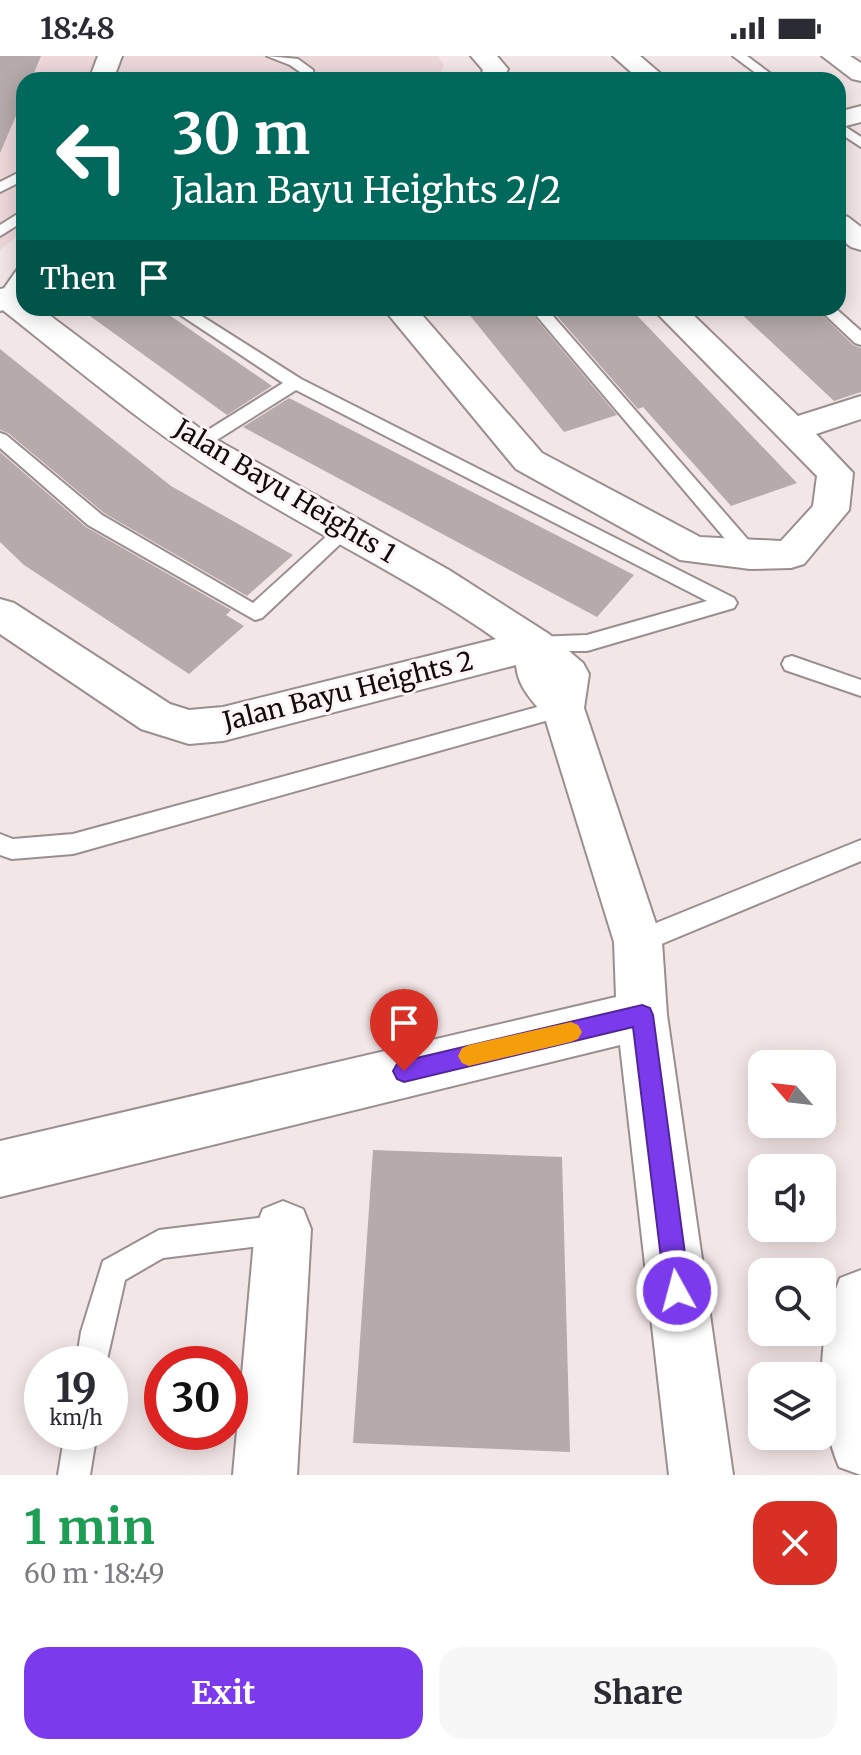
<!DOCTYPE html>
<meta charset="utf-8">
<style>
:root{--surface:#fff;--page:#f7f7f7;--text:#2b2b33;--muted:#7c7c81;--accent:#7c3aed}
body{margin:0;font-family:Merriweather,serif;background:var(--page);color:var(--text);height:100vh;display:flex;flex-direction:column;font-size:30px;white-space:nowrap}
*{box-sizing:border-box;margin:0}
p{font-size:26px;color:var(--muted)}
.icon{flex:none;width:44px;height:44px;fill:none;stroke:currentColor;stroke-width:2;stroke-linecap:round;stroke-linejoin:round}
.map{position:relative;height:1419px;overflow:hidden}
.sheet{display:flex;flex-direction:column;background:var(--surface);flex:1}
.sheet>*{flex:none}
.banner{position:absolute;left:16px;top:16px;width:830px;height:244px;border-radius:24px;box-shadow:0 4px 20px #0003;background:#00695c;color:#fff;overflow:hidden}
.needle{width:52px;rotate:298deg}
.fabs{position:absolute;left:748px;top:994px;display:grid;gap:16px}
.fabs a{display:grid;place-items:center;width:88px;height:88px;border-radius:16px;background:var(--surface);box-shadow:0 4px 20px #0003;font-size:40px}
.speed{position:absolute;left:24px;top:1290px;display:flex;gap:16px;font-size:40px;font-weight:700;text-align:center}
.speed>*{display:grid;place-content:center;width:104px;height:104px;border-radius:50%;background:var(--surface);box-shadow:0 4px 20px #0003;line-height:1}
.speed small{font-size:20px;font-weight:400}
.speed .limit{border:12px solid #d22;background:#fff;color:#111}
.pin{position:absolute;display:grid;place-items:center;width:68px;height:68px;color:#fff;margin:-82px -34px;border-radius:50% 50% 50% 0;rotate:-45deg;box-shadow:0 0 8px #0007}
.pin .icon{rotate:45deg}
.me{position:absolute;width:88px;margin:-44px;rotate:353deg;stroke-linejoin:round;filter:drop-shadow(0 0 6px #0008)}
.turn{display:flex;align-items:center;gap:28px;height:168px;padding:0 24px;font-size:36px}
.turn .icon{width:104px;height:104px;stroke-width:2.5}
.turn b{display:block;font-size:56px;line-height:68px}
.then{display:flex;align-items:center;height:76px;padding:0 24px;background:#0003;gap:16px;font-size:30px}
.round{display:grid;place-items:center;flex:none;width:84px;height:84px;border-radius:24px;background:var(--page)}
.overview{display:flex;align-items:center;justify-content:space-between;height:136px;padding:0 24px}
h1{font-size:48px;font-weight:700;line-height:60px;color:#1e9e55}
.cta{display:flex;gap:16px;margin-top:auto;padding:16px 24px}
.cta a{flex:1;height:92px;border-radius:24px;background:var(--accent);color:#fff;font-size:32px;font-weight:700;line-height:92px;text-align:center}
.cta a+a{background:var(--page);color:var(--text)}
.status{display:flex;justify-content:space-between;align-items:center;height:56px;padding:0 40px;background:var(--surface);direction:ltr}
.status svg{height:22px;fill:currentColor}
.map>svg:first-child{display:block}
.built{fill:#edd8da}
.building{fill:#b6aaab}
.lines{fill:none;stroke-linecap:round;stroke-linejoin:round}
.lane-casing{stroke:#9a8e8f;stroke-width:4}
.street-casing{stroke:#9a8e8f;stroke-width:4}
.lane{fill:#fff;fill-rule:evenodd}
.street{fill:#fff;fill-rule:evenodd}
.route{fill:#7c3aed;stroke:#51269a;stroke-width:2}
.slow{fill:#f59e0b}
.labels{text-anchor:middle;stroke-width:6;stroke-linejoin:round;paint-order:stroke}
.street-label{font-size:26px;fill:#100b0c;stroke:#fff4f5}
</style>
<div class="status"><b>18:48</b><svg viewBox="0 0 49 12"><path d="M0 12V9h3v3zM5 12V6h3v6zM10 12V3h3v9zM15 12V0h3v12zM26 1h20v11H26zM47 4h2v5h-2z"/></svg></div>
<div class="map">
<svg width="861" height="1419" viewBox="0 0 861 1419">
<rect width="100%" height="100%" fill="#f3e6e7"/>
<polygon class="built" points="0,0 438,0 444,10 437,24 24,24 24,175 0,194"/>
<g class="building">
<polygon points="0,0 41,0 31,24 24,24 24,41 0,97"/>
<polygon points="79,252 159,252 272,330 227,359"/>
<polygon points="464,252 527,252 617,359 564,376"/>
<polygon points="550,252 630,252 797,427 731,450 643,351 638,353"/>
<polygon points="735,252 815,252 853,289 861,292 861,336 834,345"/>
<polygon points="0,293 171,430 293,499 247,540 104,457 8,377 0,374"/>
<polygon points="289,342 295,345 634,519 597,561 243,371"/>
<polygon points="0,396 86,471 231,554 226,559 244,570 189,618 24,509 0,486"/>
<polygon points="373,1094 562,1101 570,1396 353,1387"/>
</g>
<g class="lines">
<g class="lane-casing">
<g id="lane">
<polygon points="267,0 298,3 313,14 314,24 302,24 303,18 290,9"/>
<polygon points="733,0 747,0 779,24 765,24"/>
<polygon points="838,66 861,81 861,91 838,76"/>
<polygon points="24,114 24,124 0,136 0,126"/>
<polygon points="24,154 24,165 0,180 0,169"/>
<polygon points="24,209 24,225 6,253 0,255 0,238 19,211"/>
<polygon points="170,252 189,252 301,323 734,542 737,547 734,552 587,595 528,595 525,589 528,583 535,581 587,579 707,545 296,334 204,392 192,392 189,388 192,384 283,327"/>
<polygon points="530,252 546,252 757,494 760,499 757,504 743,504"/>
<polygon points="818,252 835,252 861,275 861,289 855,287"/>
<polygon points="0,377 6,379 102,459 253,547 339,469 353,469 355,474 262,562 255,564 88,469 0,392"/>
<polygon points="792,600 861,624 861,640 785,614 782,608 785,602"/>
<polygon points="563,644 570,646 574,652 570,658 73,798 12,803 0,799 0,778 13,783 73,778"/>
<polygon points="861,784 861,805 647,894 638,897 629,894 626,886 629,878"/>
<polygon points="283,1159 293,1163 297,1173 293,1183 283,1187 163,1202 125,1224 106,1308 76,1308 81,1276 103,1205 159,1174"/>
<polygon points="65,1376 97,1376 90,1419 58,1419"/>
</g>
</g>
<g class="street-casing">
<g id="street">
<polygon points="98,0 122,0 113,24 89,24"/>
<polygon points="471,0 497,0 508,13 503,24 479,24 483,14"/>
<polygon points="613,0 640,0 668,24 640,24"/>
<polygon points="822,0 850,0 861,7 861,25 852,23"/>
<polygon points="861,50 861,66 838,72 838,56"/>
<polygon points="838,158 848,161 861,171 861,194 851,191 838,181"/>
<path d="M 6,232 L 24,240 L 24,252 L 40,252 L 210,380 L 449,514 L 549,578 L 583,607 L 589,618 L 584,652 L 662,886 L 667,959 L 733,1419 L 669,1419 L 620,989 L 0,1141 L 0,1085 L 616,941 L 614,886 L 544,659 C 531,643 518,631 516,609 L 223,685 L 189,688 L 141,673 L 0,578 L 0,543 L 14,547 L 170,648 L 189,654 L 223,651 L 496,583 C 411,523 317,479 229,424 C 147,373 75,311 0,252 L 0,233 Z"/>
<polygon points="383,252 416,252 542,397 700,481 781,485 813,450 817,420 652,252 686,252 798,360 861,340 861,363 816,378 853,417 849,454 804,508 791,512 750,513 680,504 516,413"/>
<polygon points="283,1145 303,1153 311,1173 297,1419 233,1419 255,1173 263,1153"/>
<path d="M 861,1214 L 861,1419 L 839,1411 C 815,1354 817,1279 840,1222 Z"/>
</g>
</g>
<use href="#lane" class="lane"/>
<use href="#street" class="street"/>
</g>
<polygon class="route" points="642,949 650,952 653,959 690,1235 686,1244 677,1247 669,1244 665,1235 633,971 404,1026 397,1023 393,1015 397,1008 404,1005"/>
<polygon class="slow" points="571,966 578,969 582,976 578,983 571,986 469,1010 462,1007 458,1000 462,992 469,989"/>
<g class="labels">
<g class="street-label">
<text transform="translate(285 435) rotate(31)" y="9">Jalan Bayu Heights 1</text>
<text transform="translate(348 635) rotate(-14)" y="9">Jalan Bayu Heights 2</text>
</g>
</g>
</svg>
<div class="fabs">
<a><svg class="needle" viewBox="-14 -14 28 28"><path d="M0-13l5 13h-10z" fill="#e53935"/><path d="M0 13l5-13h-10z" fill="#7c7c81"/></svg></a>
<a><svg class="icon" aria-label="sound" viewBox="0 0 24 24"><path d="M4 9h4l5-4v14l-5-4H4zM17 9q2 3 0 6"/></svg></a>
<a><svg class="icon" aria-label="search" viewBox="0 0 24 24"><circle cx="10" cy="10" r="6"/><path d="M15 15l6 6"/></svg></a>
<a><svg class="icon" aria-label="layers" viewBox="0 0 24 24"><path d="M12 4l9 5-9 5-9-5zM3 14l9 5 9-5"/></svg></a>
</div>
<div class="speed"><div>19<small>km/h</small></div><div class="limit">30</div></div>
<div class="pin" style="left:404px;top:1015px;background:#d93025"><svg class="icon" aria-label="arrive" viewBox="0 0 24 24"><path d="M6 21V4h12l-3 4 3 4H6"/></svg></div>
<svg class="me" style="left:677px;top:1235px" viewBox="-20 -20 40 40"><circle r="17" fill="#7c3aed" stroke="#fff" stroke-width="3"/><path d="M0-11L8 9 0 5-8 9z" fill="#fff"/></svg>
<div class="banner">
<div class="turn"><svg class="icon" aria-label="left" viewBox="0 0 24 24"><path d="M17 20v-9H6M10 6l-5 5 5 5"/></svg><div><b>30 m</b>Jalan Bayu Heights 2/2</div></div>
<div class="then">Then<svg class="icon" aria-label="arrive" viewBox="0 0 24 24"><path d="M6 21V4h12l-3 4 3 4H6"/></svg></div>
</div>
</div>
<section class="sheet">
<div class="overview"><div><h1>1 min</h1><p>60 m · 18:49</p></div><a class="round" style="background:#d93025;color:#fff"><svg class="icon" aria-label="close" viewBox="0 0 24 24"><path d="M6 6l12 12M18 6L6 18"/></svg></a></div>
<div class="cta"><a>Exit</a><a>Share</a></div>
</section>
